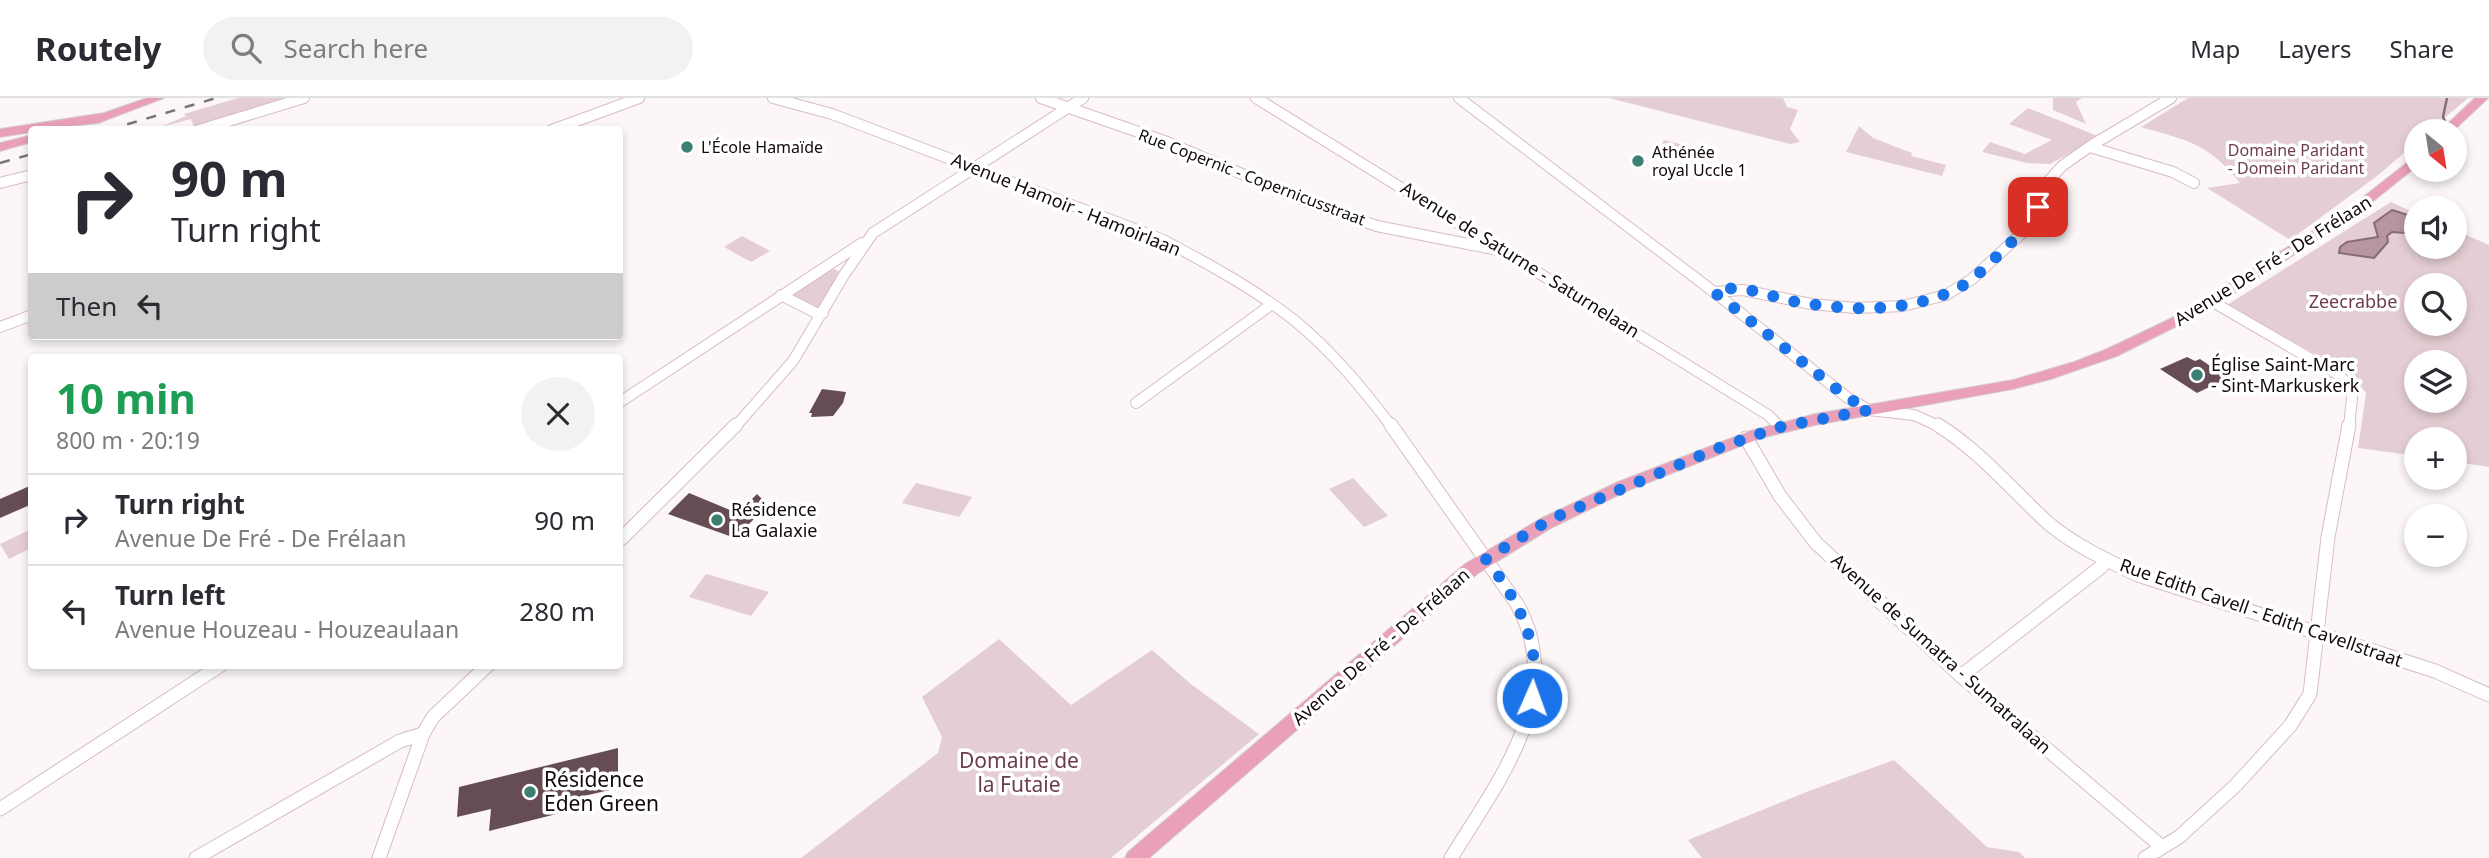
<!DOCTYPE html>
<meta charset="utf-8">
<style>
:root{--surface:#fff;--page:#f2f2f3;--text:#2b2b33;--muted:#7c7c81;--line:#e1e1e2}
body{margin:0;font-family:"Noto Sans",sans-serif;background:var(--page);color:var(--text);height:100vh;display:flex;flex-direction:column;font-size:26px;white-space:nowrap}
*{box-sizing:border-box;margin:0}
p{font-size:23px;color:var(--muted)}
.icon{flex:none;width:38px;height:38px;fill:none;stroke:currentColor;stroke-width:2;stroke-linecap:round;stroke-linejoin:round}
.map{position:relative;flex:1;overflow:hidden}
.side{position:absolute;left:28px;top:256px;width:595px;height:315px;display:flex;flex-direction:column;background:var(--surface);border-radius:7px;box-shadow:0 4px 10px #0003}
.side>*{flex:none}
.hud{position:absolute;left:28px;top:28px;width:595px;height:214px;border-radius:7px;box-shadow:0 4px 10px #0003;background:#fff;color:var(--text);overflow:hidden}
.needle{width:46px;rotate:150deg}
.tools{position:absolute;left:2404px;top:21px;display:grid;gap:14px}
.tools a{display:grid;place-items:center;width:63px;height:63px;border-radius:50%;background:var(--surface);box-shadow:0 4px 10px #0003;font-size:35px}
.pin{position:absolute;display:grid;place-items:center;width:60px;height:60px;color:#fff;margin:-30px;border-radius:14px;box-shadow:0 4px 10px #0006}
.me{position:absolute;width:77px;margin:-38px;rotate:2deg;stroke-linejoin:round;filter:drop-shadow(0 0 5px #0008)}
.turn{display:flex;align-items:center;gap:24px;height:147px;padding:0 28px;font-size:32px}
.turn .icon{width:91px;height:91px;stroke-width:2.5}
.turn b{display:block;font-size:49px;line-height:60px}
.then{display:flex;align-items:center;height:66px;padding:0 28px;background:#0003;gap:14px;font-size:26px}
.round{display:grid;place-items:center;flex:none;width:74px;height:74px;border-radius:37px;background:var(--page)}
.overview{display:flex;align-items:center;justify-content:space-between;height:119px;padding:0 28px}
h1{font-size:42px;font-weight:700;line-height:52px;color:#1e9e55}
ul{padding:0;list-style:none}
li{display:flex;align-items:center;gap:21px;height:91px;padding:0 28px;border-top:2px solid var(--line)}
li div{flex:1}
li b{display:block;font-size:26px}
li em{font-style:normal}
header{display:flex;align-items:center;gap:42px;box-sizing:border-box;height:98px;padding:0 35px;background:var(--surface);border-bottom:2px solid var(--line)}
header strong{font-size:33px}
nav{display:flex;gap:38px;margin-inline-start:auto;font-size:24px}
.search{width:490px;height:63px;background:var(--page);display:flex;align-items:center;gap:18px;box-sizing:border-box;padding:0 24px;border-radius:38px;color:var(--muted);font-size:26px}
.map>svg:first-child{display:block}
.green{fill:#e5ced3;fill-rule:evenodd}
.water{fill:#b7969f;stroke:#866c73;stroke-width:2}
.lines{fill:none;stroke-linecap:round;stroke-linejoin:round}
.stream{stroke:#866c73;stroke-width:2.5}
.building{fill:#654d53}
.minor-far1-casing{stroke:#d8bcc3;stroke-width:12}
.minor-casing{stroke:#d8bcc3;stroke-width:15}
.major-casing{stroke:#d4d3d3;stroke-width:2}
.minor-far1{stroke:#fff;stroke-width:10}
.minor{stroke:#fff;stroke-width:13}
.major{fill:#eaa0b9;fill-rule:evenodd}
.rail{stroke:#7b7375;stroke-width:2.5;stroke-dasharray:10 10;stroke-linecap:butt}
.route{stroke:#1a73e8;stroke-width:12;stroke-dasharray:0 21.6}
.poi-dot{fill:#3c8074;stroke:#fff;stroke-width:2.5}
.labels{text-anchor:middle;stroke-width:7;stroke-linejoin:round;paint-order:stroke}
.far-poi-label{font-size:16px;fill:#12090b;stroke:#fff;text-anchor:start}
.far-park-label{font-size:16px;fill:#6e3d4c;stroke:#fff}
.far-street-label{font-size:16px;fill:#12090b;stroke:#fff}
.street-label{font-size:18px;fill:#12090b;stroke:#fff}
.park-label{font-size:18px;fill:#6e3d4c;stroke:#fff}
.poi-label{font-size:18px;fill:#12090b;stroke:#fff;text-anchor:start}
.near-park-label{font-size:21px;fill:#6e3d4c;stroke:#fff}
.near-poi-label{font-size:21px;fill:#12090b;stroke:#fff;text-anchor:start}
</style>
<header>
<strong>Routely</strong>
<div class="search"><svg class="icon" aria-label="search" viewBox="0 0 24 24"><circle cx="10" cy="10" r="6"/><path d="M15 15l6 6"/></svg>Search here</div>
<nav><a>Map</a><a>Layers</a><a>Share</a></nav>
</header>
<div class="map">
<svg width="2489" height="760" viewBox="0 0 2489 760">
<rect width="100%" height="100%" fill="#fcf6f7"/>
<g class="green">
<polygon points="238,0 294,0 194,29 191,21 161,29 186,18 184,16"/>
<polygon points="1609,0 1783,0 1787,9 1798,12 1790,31 1800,44 1790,46"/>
<polygon points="2053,0 2082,0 2076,4 2086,26 2053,12"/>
<path d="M 2188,0 L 2468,0 L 2429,33 L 2417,33 L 2417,44 L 2377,78 L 2290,142 L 2207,90 L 2240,85 C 2207,44 2188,43 2141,29 Z"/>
<polygon points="2028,10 2100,39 2050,66 2027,65 1982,54 1990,44 2025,56 2052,42 2009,26"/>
<polygon points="1859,28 1873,40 1912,55 1911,58 1946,67 1942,78 1846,54"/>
<polygon points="1664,42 1703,52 1696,65 1657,55"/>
<path d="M 2391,104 L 2417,116 L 2417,149 L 2455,149 L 2455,132 L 2489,147 L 2489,369 L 2455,364 L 2455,341 L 2417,341 L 2417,358 L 2358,350 L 2366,295 L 2351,276 L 2227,207 ZM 2417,187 L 2455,187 L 2455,226 L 2417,226 ZM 2417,264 L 2455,264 L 2455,303 L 2417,303 Z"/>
<polygon points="742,138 770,153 751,164 724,149"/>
<polygon points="832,170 840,174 820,208 817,210 790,198"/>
<polygon points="1353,380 1388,418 1364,429 1329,391"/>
<polygon points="916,385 972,399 959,419 902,405"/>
<polygon points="31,431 31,450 9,461 0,446"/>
<polygon points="706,476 769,494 751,518 689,499"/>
<polygon points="999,541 1071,607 1152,552 1192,587 1259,636 1111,760 801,760 938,655 942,639 922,599"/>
<polygon points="1894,662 1987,749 2019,754 2025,760 1702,760 1688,742 1809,693"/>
</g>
<polygon class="water" points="2392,112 2417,120 2417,136 2392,134 2387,138 2388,144 2374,160 2339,155 2340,149 2347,144 2378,139 2374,125"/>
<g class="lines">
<polyline class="stream" points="2445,23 2443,19 2447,0"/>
</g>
<g class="building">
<polygon points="2187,259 2195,263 2200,261 2228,280 2197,295 2160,271"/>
<polygon points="822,291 846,294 843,305 833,318 811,319 812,315 809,315"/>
<polygon points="32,387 32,406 0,420 0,401"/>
<polygon points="689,395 730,412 740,413 757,396 763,402 752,413 759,416 735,440 668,416"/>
<polygon points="618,650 618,690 584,698 584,709 489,733 491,711 457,719 459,689"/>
</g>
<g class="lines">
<g class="minor-far1-casing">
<g id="minor-far1">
<path d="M 773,0 L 832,16 L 1161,141 C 1207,165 1253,190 1294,222 C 1332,253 1363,291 1392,329"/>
<polyline points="1041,0 1167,44 1312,106 1377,128 1498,152"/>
<polyline points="1256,0 1768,317 1780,329"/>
<polyline points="1459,0 1714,194 1848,300 1869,312 1914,317 1941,329"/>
<polyline points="199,32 304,0"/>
<polyline points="552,32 639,0"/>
<polyline points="2090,49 2173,74 2194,85"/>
<polyline points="0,85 32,77"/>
<polyline points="1714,194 1743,192 1811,206 1856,210 1903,208 1946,197 1972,181 2023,134 2045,87 2062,68 2092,47 2171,0"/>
<polyline points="781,197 816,215 823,215"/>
<polyline points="2213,204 2337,276 2353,290 2349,329"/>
<polyline points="0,229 32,217"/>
<polyline points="620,304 862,145"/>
<polyline points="1136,305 1272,206"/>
<polyline points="735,329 793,263 844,177 873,135 1083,0"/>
</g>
</g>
<g class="minor-casing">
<g id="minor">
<path d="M 1391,327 L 1517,506 C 1568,596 1497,685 1451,760"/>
<path d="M 1938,327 C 1980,353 2012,392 2048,425 C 2074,447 2108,463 2138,477 L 2435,573 L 2489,597"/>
<polyline points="1746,340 1780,398 1816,445 1961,578 2162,749"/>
<polyline points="620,442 736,327"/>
<polyline points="1961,578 2101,469 2106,462"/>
<polyline points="0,711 221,567"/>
<polyline points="196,760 400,643 423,636"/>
<polyline points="379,760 423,636 433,619 488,567"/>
<polyline points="2145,760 2179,739 2235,688 2290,628 2310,596 2328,439 2349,327"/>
</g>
</g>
<g class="major-casing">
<g id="major">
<polygon points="147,0 164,0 98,25 32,32 32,34 0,39 0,31 104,15"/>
<polygon points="2475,0 2488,0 2453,33 2440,33"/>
<polygon points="32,37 32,44 0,53 0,45"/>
<polygon points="2417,57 2417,68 2362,112 2240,192 2179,227 2117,258 2051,281 2013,291 1815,327 1761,340 1629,392 1551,430 1477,476 1149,760 1125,760 1128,754 1465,466 1540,421 1618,384 1750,333 1815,316 2013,282 2074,264 2107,251 2170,221 2260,167 2353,107"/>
</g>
</g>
<use href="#minor-far1" class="minor-far1"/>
<use href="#minor" class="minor"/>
<use href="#major" class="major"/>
<g class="rail">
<polyline points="108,32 216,0"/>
<polyline points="0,65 32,56"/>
</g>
</g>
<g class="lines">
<path class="route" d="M 1532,600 C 1543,548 1517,500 1486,461 L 1551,421 L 1716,351 L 1780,329 L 1869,312 L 1848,300 L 1714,194 C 1739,184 1766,198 1792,203 C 1846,213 1910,216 1960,189 C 1975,181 1989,166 2001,154 C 2016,140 2029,128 2038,109"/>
</g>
<g class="poi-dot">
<circle cx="687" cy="49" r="7"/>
<circle cx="1638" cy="63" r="7"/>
<circle cx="2197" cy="277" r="7"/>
<circle cx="717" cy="422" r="7"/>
<circle cx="530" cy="694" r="7"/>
</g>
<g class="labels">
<g class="far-poi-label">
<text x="701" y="55">L'École Hamaïde</text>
<text x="1652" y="60">Athénée<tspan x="1652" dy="18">royal Uccle 1</tspan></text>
</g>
<g class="far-park-label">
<text x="2296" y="58">Domaine Paridant<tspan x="2296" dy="18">- Domein Paridant</tspan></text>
</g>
<g class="far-street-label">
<text transform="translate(1252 79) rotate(21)" y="6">Rue Copernic - Copernicusstraat</text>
</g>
<g class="street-label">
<text transform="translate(1066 107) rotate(22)" y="6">Avenue Hamoir - Hamoirlaan</text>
<text transform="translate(1520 162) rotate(32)" y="6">Avenue de Saturne - Saturnelaan</text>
<text transform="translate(2273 163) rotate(-32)" y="6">Avenue De Fré - De Frélaan</text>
<text transform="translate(2261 515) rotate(19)" y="6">Rue Edith Cavell - Edith Cavellstraat</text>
<text transform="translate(1381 549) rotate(-41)" y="6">Avenue De Fré - De Frélaan</text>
<text transform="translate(1941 556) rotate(42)" y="6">Avenue de Sumatra - Sumatralaan</text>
</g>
<g class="park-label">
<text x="2353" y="210">Zeecrabbe</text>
</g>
<g class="poi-label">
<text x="2211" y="273">Église Saint-Marc<tspan x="2211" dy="21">- Sint-Markuskerk</tspan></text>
<text x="731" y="418">Résidence<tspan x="731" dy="21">La Galaxie</tspan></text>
</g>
<g class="near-park-label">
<text x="1019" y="670">Domaine de<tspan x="1019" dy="24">la Futaie</tspan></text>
</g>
<g class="near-poi-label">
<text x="544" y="689">Résidence<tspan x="544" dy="24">Eden Green</tspan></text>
</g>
</g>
</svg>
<div class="tools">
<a><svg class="needle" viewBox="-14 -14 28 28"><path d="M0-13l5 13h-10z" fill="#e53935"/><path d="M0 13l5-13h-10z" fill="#7c7c81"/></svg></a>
<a><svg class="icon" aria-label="sound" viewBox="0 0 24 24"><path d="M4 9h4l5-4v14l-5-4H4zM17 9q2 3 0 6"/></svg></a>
<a><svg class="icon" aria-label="search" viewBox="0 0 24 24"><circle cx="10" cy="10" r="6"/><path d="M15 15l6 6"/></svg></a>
<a><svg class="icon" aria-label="layers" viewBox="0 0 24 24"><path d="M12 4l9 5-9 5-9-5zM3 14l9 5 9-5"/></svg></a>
<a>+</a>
<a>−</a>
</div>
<div class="pin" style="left:2038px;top:109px;background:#d93025"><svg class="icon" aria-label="arrive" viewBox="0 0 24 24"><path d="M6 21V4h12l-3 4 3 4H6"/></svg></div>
<svg class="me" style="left:1532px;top:600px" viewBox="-20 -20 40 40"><circle r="17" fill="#1a73e8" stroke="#fff" stroke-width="3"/><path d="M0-11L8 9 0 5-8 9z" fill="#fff"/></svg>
<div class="hud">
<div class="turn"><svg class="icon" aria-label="right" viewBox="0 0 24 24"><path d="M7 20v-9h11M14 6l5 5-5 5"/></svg><div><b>90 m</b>Turn right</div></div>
<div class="then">Then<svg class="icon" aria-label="left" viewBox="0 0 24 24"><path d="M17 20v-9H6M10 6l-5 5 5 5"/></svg></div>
</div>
<section class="side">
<div class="overview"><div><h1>10 min</h1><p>800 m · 20:19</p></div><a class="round"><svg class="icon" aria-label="close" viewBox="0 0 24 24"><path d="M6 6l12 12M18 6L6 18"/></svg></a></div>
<ul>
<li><svg class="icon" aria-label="right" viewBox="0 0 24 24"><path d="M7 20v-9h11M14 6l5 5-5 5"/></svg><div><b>Turn right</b><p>Avenue De Fré - De Frélaan</p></div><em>90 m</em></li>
<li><svg class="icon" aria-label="left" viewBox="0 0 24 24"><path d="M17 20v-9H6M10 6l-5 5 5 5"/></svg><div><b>Turn left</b><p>Avenue Houzeau - Houzeaulaan</p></div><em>280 m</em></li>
</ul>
</section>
</div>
